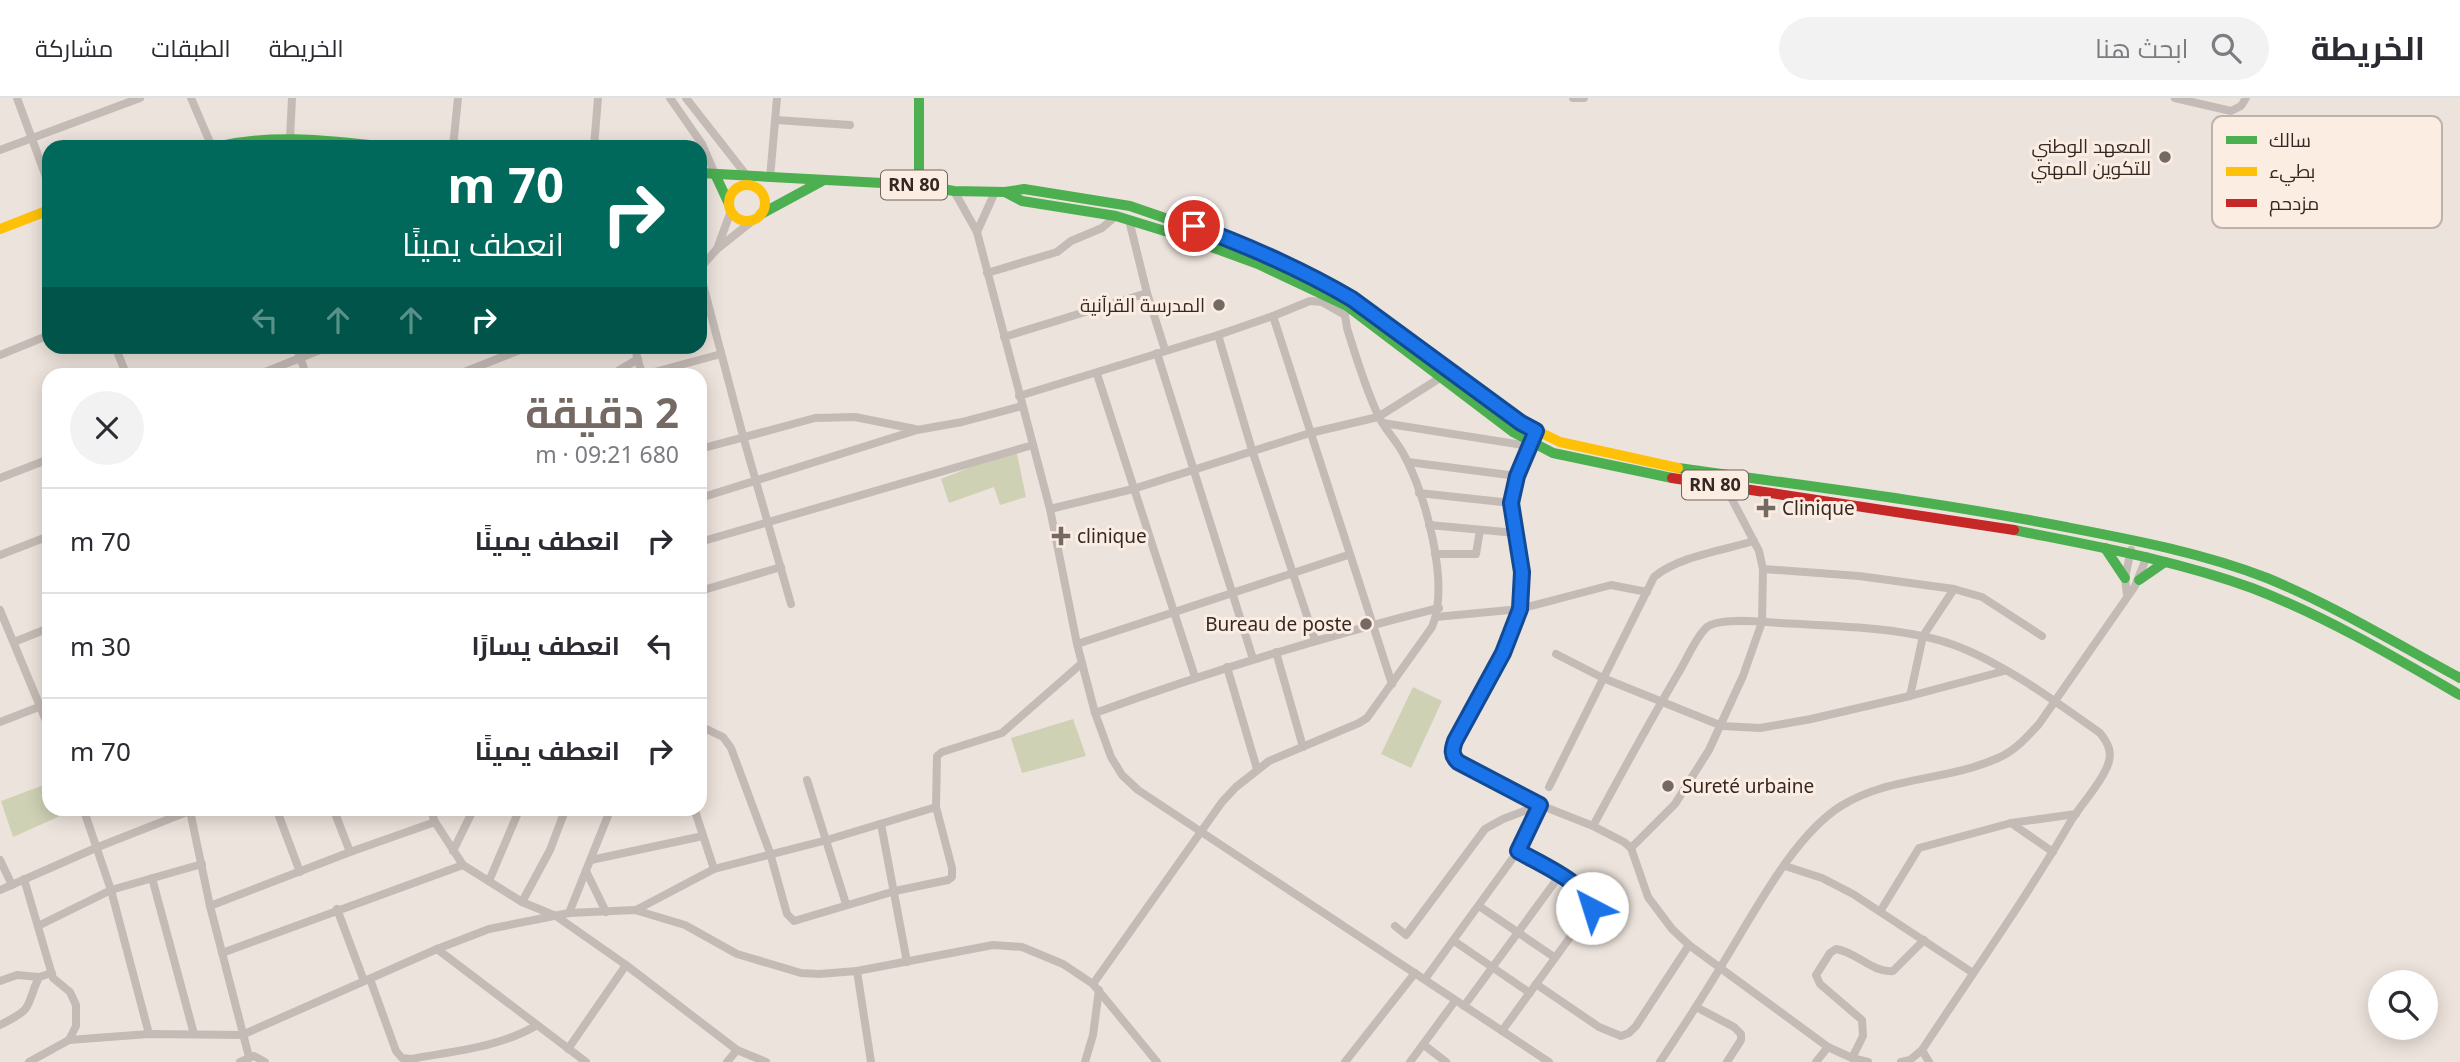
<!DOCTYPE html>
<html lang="ar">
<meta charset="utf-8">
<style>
:root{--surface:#fff;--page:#f2f2f3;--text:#2b2b33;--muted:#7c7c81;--line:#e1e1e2;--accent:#756964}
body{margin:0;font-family:"Noto Sans",Cairo,sans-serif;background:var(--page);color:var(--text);direction:rtl;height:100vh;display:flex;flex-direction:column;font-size:26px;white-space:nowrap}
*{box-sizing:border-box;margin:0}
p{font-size:23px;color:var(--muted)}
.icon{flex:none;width:38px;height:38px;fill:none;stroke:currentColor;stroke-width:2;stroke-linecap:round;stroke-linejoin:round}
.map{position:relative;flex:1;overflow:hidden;direction:ltr}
.details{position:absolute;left:42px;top:270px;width:665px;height:448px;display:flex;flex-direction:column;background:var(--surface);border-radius:21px;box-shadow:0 4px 18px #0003;direction:rtl}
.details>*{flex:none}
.top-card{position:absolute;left:42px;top:42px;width:665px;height:214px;border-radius:21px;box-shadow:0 4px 18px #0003;direction:rtl;background:#00695c;color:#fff;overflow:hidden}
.tools{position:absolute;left:2368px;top:872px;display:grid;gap:14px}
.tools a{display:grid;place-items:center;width:70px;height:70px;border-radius:50%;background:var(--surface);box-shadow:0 4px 18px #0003;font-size:35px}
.pin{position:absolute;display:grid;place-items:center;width:60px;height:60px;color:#fff;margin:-30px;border:4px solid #fff;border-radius:50%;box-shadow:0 2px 7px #0007}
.me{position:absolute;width:77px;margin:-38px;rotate:320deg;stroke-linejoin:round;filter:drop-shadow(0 0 5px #0008)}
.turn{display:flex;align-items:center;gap:24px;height:147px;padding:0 28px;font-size:32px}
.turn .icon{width:91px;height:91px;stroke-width:2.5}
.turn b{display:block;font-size:49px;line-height:60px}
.lanes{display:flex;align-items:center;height:66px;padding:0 28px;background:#0003;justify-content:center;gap:35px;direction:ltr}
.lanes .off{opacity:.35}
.round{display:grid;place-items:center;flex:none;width:74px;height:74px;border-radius:37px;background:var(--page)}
.summary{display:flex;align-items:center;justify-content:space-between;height:119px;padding:0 28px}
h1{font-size:42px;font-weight:700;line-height:52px;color:var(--accent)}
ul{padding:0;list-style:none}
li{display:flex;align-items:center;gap:21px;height:105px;padding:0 28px;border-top:2px solid var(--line)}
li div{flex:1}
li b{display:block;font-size:26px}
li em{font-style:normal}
header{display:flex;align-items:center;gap:42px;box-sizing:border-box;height:98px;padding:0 35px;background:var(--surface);border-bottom:2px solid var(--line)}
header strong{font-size:33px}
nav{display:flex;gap:38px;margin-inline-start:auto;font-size:24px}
.search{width:490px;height:63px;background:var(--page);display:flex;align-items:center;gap:18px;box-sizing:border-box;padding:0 24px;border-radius:38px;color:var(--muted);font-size:26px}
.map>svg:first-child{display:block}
.grass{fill:#cfd1b4}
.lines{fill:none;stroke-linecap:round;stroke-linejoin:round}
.street{stroke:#c5bbb6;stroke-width:8}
.fast{stroke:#4caf50;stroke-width:10}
.slow{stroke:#ffc107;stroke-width:10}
.jam{stroke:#c62828;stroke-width:10}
.route-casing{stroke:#114b97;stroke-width:18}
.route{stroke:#1a73e8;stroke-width:12}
.poi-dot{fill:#756964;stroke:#fbede2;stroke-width:2.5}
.labels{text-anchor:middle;stroke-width:6;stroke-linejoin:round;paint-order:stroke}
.shield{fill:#fbede2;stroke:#70635d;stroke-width:2}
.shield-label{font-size:18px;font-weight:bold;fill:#352824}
.poi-label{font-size:19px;fill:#352824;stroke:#fbede2;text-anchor:end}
.key{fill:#fbede2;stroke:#c0b2a9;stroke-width:2}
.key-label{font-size:19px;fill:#352824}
</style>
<header>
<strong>الخريطة</strong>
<div class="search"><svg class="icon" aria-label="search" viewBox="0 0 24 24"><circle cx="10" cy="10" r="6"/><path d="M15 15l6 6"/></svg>ابحث هنا</div>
<nav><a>الخريطة</a><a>الطبقات</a><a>مشاركة</a></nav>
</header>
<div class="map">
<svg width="2460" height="964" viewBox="0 0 2460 964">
<rect width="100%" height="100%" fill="#ece3dc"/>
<g class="grass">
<polygon points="1016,351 1026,399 1000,407 994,389 949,405 941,381"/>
<polygon points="1413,589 1442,603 1411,670 1381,656"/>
<polygon points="1073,621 1086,658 1022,675 1011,640"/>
<polygon points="49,685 49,710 67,711 69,714 13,739 1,703"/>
</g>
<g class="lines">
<g class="street">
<polyline points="17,0 49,87"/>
<polyline points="191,0 212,49"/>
<polyline points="670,0 702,46 715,76"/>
<polyline points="686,0 747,78"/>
<polyline points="1573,0 1584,0"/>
<polyline points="2175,0 2231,13 2241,8 2246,0"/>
<polyline points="776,22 850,27"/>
<polyline points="290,40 292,0"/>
<polyline points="453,49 458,0"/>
<polyline points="594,49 598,0"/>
<polyline points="0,52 140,0"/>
<polyline points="770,80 777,0"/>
<polyline points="954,93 977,134 995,94"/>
<polyline points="1129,122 1147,195 1165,252"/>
<polyline points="977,134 1050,411 1077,546 1095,615 1111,659 1122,677 1138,692 1549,964"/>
<polyline points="717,151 731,113"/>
<polyline points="700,170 717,151 756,120"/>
<polyline points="700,175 743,338 791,506"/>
<polyline points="987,175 1057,154 1071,143 1102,130 1116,118"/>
<polyline points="1273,218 1392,586"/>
<polyline points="1218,237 1252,352 1315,542"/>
<polyline points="1004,239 1147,195"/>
<polyline points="115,248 126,276"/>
<polyline points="296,248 306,276"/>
<polyline points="634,248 642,276"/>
<polyline points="1157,255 1253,561"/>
<polyline points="0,257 49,237"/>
<polyline points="260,276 330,248"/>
<polyline points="459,276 530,248"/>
<polyline points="613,276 638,261"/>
<polyline points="647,276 721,256"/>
<polyline points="1097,276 1195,579"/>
<polyline points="1019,298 1218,237 1273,218 1310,203 1322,204 1345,217"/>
<polyline points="1383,325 1529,348"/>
<path d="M 1533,340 L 1517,378 L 1511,405 L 1520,452 L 1522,474 L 1520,511 L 1503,555 L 1455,643 C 1452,653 1451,657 1458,665 L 1540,707 L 1593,728 L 1624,744 L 1631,750 L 1648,799 L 1672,831 L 1689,847 L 1828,949 L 1852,960 L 1868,964"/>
<polyline points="700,351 815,320 855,319 915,331"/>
<polyline points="1408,364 1517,378"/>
<polyline points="0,380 49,361"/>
<polyline points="1419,395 1511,405"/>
<polyline points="700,400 917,332 962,324 1022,308"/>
<polyline points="1050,411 1133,391 1310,335 1378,319 1440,280"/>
<polyline points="1429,427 1516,435"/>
<polyline points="700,444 1033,347"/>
<polyline points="1435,456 1476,456 1480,432"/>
<polyline points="0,457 49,438"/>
<polyline points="1763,471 1859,478 1954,491 1982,499 2042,538"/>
<polyline points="700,493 781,469"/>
<polyline points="2127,497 2125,480 2131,452"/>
<polyline points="0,512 49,630"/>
<polyline points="1436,519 1520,511 1611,487 1647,494"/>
<polyline points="14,544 49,530"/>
<polyline points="1077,546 1348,457"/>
<polyline points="1276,554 1303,649"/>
<polyline points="1556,556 1603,580 1722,628 1760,630 1811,621 1910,598 2004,573"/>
<polyline points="1227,569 1257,671"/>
<polyline points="1910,598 1923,538 1954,491"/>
<path d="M 1095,615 C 1208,574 1322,539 1439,510"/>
<polyline points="0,624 49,605"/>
<polyline points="700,628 723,639 731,650 770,755 787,816 794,823 895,793 948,782 952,779 952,770 936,709 937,658 942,654 1002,635 1082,565"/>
<polyline points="807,682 846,806"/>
<path d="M 1549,689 L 1654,479 C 1677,459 1724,452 1754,443"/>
<polyline points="83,710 111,792 149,936"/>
<polyline points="276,710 300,774"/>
<polyline points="333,710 350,754"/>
<polyline points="430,710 435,724 463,767 522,804 556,818 626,867 737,952 766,964"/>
<polyline points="694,710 714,771"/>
<polyline points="190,713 210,808 249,959"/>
<polyline points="2011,725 2053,754"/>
<polyline points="881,726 907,864"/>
<path d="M 1593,728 C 1621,676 1649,625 1679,574 C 1687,561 1695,540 1707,529 C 1720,519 1764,524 1780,525 C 1833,528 1906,529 1954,547 C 2005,566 2056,604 2100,635 C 2109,646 2113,656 2107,669 C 2099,688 2082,705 2071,723 C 2025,802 1972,876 1922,952 L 1910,962 L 1901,964"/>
<polyline points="1631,750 1675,706 1709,652 1743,578 1762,524 1763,471 1759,453 1725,388"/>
<polyline points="453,753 474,710"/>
<polyline points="0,762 12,787"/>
<polyline points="591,762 703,738"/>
<polyline points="1785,768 1822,780 1853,796 1973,875"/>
<polyline points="586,773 606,814"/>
<polyline points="152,780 194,936"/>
<polyline points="24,781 53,880 70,894 76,907 76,928 69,942"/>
<polyline points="489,783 520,710"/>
<polyline points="0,792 98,749 197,710"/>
<polyline points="522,804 550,752 566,710"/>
<polyline points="210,808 350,754 435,724"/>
<polyline points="1479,808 1554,859"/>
<polyline points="337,811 364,883"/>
<polyline points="636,812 714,771 827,742 936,709"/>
<polyline points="1881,812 1919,750 2011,725 2076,716"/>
<polyline points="569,815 611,710"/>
<polyline points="38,828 111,792 202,766"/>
<polyline points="1395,828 1406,837 1485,731 1503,721 1540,707 1518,753 1425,881"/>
<polyline points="1454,843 1530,895"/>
<polyline points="437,851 586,964"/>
<polyline points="222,855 463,767"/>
<polyline points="857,873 871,964"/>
<path d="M 370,881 L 396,953 L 402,960 L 411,961 C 453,953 499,950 537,927"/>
<polyline points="0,883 17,877 39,879"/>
<path d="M 1093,886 L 1222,704 L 1236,689 L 1269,663 L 1359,625 L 1367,620 L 1432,529 C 1450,487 1426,397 1404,357 C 1397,343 1384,331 1378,317 C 1365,289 1356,259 1347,230 L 1345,217 L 1347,208"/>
<polyline points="1536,886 1599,929 1621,938 1629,935 1636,928 1689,847"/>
<polyline points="1464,908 1560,777"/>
<polyline points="1696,909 1734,929 1741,936 1741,942 1727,964"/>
<path d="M 0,927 C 36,909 24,911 39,879 L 52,875"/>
<path d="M 1502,933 L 1592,809 C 1588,786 1538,764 1518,753"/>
<polyline points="1424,947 1446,964"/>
<polyline points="568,951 626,867"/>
<polyline points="1922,952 1929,964"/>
<path d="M 1852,960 L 1863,938 L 1862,922 L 1820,886 L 1816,877 L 1830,855 L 1836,851 C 1857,854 1872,875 1893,873 L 1924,842"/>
<polyline points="29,964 69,942 149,936 242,937 437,851 489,831 569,815 635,812 685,827 737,856 801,875 819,876 857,873 993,847 1022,849 1063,866 1093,886 1157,964"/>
<polyline points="240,964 254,958 265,964"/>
<polyline points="727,964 737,952"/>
<polyline points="1085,964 1093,937 1099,892"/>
<polyline points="1345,964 1415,875"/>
<polyline points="1410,964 1455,903"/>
<path d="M 1660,964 C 1681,932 1703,899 1723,865 C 1753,817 1793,738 1841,708 C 1889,678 1948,683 1998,660 C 2015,653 2027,639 2039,626 L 2135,488 L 2147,458"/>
<polyline points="1816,964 1828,949"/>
</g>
<g class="fast">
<polyline points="919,0 919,87"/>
<path d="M 216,49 C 274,35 330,43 388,49"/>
<polyline points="700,75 919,87 954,93 1005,94 1024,91 1130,108 1249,149 1290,167 1352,201 1399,236"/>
<polyline points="715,76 729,106"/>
<polyline points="1005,94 1022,103 1116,118 1181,138 1258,166 1347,208 1513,334 1553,355 1672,380"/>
<polyline points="761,116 822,83"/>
<path d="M 1678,370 C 1808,388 1938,404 2066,429 C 2134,442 2203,455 2267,480 C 2333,507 2397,546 2460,580"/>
<path d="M 2014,432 C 2094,448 2175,462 2252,490 C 2325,518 2393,558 2460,597"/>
<polyline points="2105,450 2125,480"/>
<polyline points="2139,482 2165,464"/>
</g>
<g class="slow">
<circle cx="747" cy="105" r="18"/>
<polyline points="0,131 49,112"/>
<polyline points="1399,236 1521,325 1560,344 1678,370"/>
</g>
<polyline class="jam" points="1672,380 2014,432"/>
</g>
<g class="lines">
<g class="route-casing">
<path id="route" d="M 1194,128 C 1248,148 1301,171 1352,201 L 1521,325 L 1536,333 L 1517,378 L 1511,405 L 1522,474 L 1520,511 L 1503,555 L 1455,643 C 1452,652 1451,657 1458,664 L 1540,707 L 1518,753 C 1538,765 1588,786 1592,810"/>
</g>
<use href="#route" class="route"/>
</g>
<g class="poi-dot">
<circle cx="2165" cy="59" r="7"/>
<circle cx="1219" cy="207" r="7"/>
<path d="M1762.5 399.5h7v7h7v7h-7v7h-7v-7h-7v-7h7z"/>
<path d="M1057.5 427.5h7v7h7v7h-7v7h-7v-7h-7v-7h7z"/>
<circle cx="1366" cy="526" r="7"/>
<circle cx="1668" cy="688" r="7"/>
</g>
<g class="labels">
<g class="shield">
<rect x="881" y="72.5" width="66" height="29" rx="5"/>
<rect x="1682" y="372.5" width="66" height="29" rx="5"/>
</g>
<g class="shield-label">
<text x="914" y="93">RN 80</text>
<text x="1715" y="393">RN 80</text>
</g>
<g class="poi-label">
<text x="2151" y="55">المعهد الوطني<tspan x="2151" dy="22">للتكوين المهني</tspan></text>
<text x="1205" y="214">المدرسة القرآنية</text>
<text x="1782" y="417" text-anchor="start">Clinique</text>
<text x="1077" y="445" text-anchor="start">clinique</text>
<text x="1352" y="533">Bureau de poste</text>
<text x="1682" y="695" text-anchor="start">Sureté urbaine</text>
</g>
</g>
<rect x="2212" y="18" width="230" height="112" rx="10" class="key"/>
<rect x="2226" y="38" width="31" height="8" fill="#4caf50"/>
<rect x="2226" y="69" width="31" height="9" fill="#ffc107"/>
<rect x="2226" y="101" width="31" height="8" fill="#c62828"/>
<g class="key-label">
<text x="2269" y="49">سالك</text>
<text x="2269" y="80">بطيء</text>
<text x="2269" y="112">مزدحم</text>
</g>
</svg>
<div class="tools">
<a><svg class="icon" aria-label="search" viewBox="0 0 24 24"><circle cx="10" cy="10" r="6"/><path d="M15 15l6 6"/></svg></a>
</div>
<div class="pin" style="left:1194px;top:128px;background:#d93025"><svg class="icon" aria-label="arrive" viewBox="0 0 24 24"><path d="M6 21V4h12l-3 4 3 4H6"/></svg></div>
<svg class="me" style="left:1592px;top:810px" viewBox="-20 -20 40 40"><circle r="19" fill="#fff"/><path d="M0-13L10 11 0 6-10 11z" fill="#1a73e8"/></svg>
<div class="top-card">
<div class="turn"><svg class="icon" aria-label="right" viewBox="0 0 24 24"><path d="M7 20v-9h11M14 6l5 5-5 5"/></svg><div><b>70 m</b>انعطف يمينًا</div></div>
<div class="lanes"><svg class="icon off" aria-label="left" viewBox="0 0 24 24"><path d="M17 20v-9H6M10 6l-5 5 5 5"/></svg><svg class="icon off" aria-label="ahead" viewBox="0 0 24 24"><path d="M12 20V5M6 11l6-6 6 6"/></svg><svg class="icon off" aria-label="ahead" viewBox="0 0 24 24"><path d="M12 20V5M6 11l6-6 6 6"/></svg><svg class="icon" aria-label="right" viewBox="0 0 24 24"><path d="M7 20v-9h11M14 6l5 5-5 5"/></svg></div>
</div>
<section class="details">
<div class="summary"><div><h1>2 دقيقة</h1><p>680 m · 09:21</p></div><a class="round"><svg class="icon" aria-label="close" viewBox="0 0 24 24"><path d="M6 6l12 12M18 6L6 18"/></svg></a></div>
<ul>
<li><svg class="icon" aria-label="right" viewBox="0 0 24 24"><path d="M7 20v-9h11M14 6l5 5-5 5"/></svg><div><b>انعطف يمينًا</b></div><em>70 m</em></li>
<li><svg class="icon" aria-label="left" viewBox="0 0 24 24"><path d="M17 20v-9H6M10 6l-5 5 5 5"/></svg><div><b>انعطف يسارًا</b></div><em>30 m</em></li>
<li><svg class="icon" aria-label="right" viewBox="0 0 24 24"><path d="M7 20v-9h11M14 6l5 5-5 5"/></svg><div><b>انعطف يمينًا</b></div><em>70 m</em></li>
</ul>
</section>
</div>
